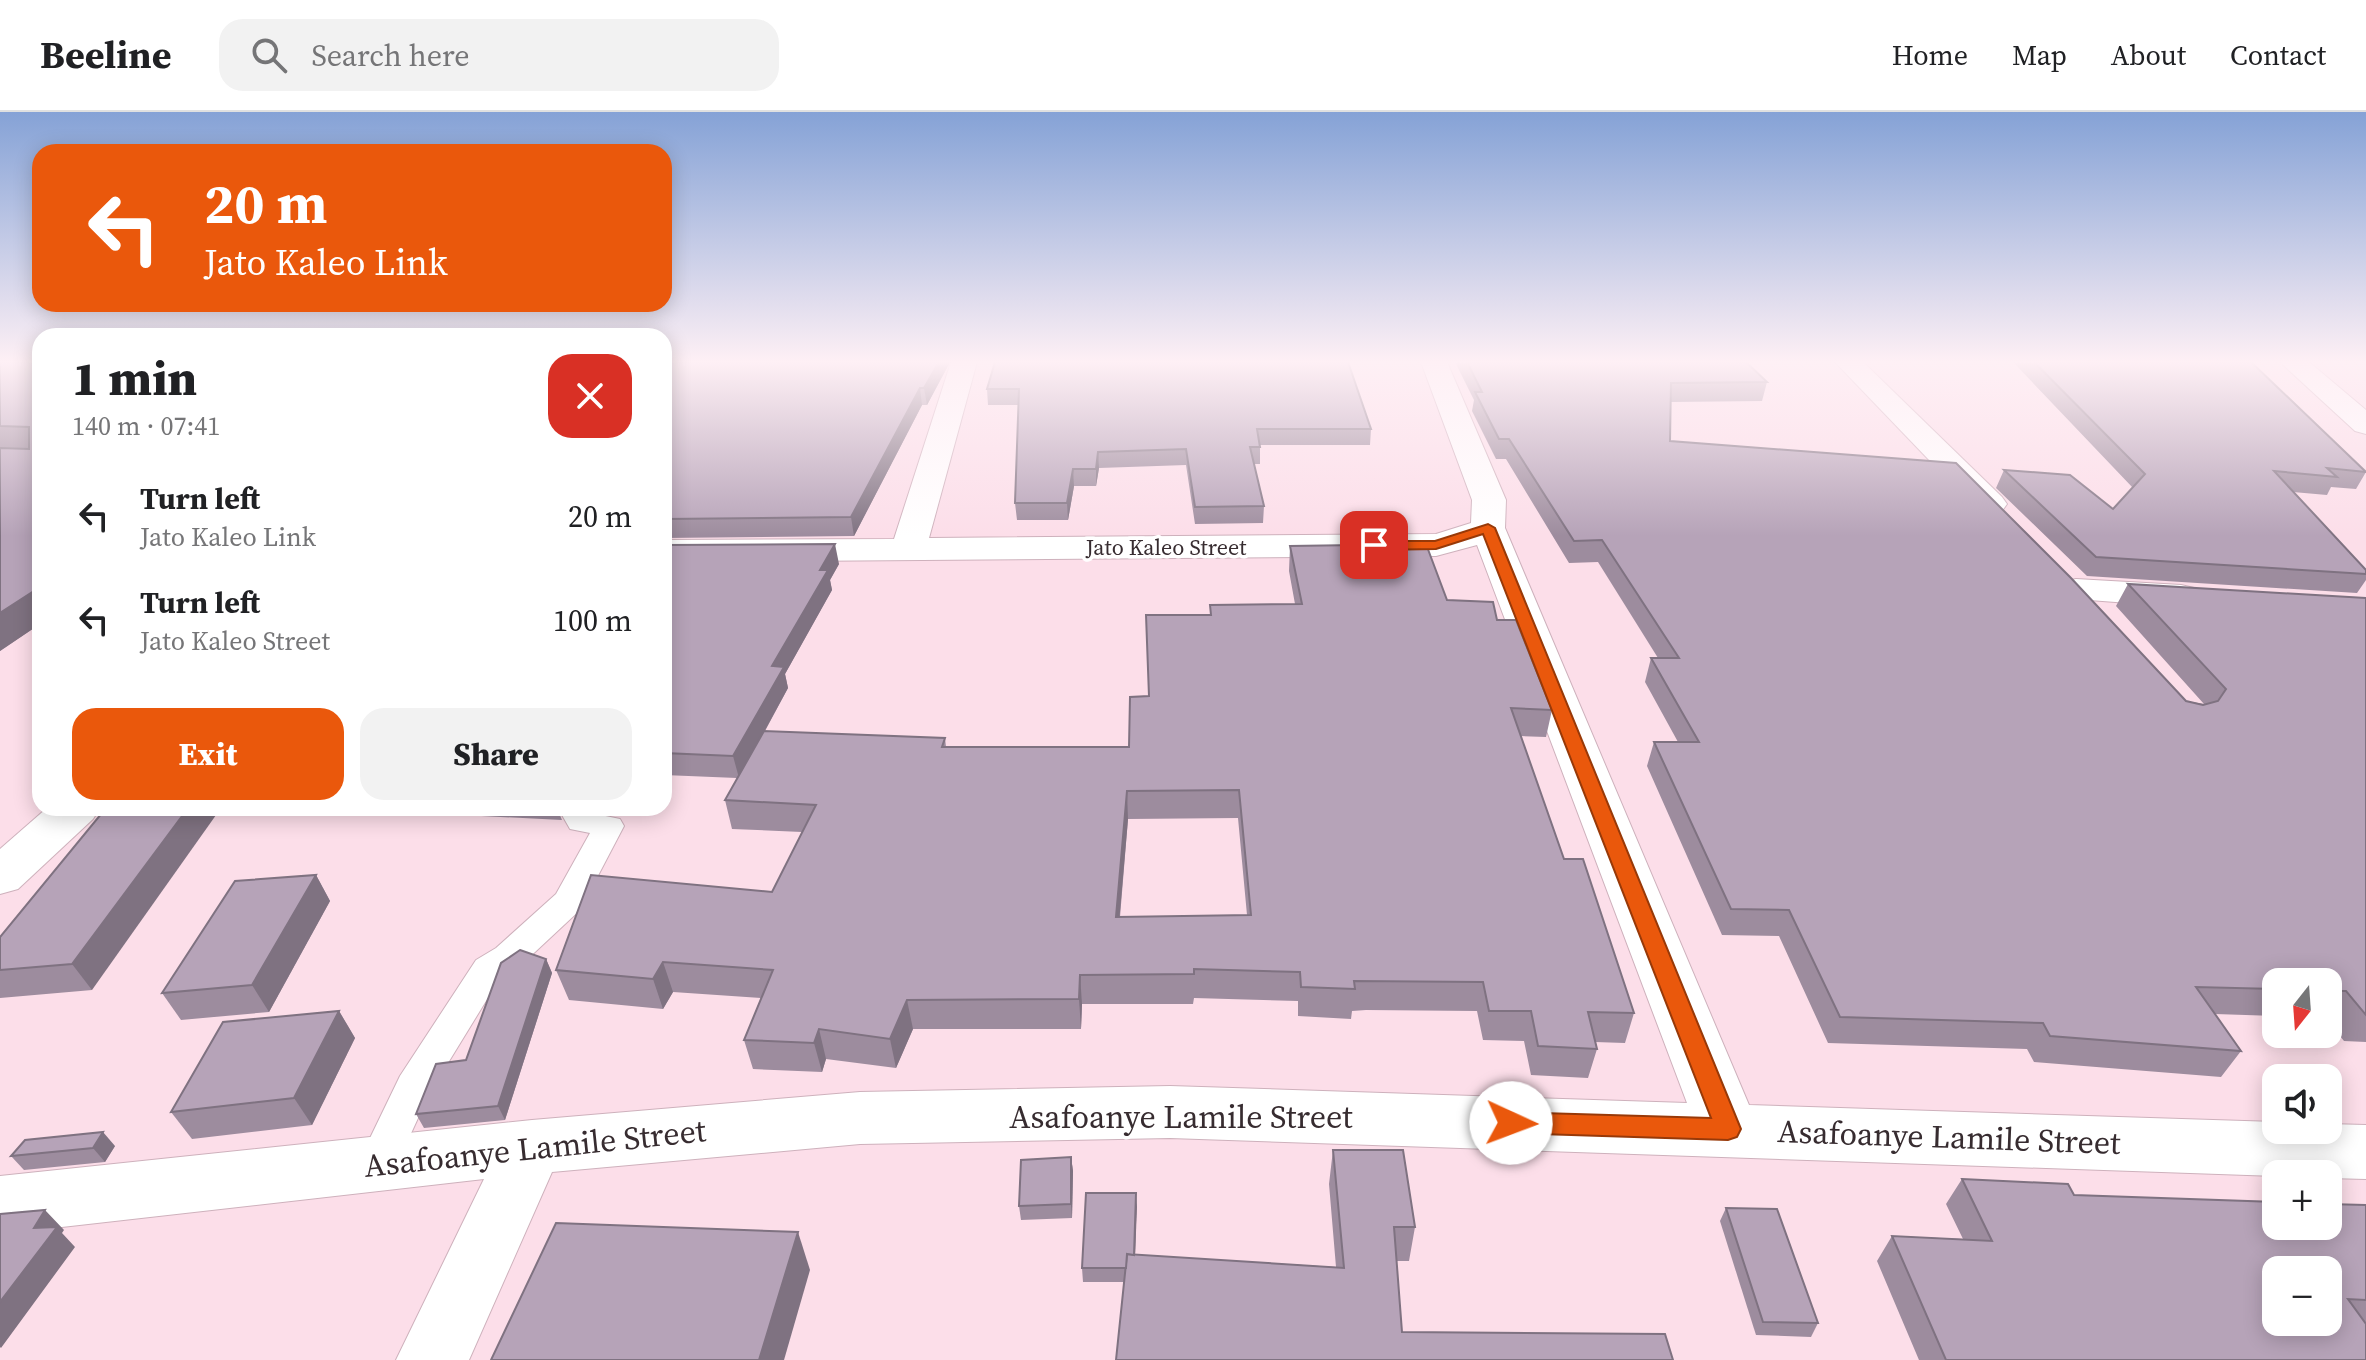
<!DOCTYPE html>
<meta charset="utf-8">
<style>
:root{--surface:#fff;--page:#f2f2f2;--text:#202124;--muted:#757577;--line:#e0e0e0;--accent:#ea580c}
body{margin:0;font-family:"Source Serif 4",serif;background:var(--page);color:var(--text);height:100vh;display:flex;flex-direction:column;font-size:30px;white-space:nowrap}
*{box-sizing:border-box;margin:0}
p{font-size:26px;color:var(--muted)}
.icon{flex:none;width:44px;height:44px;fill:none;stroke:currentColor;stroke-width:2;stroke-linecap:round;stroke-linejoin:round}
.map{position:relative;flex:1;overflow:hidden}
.drawer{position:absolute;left:32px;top:216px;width:640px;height:488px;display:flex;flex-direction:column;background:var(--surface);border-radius:24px;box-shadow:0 4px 20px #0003}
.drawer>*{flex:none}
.hud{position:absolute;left:32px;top:32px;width:640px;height:168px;border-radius:24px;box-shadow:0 4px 20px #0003;background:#ea580c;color:#fff;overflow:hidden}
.needle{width:52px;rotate:197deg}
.buttons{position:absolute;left:2262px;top:856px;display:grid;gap:16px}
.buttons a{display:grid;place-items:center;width:80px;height:80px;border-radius:16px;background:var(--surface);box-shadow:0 4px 20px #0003;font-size:40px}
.pin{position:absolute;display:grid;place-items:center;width:68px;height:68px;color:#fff;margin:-34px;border-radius:16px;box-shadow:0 4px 12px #0006}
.me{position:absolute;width:88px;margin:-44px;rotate:92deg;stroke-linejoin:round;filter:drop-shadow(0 0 6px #0008)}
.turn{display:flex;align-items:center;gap:28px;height:168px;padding:0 40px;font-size:36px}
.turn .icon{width:104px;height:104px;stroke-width:2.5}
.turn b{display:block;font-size:56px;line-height:68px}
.round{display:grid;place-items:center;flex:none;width:84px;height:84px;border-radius:24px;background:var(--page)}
.summary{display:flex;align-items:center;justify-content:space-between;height:136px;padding:0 40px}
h1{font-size:48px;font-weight:800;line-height:60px}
.action{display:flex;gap:16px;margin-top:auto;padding:16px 40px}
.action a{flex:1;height:92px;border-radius:24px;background:var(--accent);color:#fff;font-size:32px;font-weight:800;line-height:92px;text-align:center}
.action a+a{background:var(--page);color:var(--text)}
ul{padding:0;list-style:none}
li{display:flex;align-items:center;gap:24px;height:104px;padding:0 40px}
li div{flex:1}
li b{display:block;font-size:30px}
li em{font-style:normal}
header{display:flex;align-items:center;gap:48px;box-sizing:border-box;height:112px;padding:0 40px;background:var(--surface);border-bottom:2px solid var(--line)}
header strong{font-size:38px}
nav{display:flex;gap:44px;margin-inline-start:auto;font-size:28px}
.search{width:560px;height:72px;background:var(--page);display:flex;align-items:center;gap:20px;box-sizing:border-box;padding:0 28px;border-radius:24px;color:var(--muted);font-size:30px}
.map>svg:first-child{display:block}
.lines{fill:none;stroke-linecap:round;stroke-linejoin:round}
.service-casing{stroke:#ceb1bc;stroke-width:2}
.minor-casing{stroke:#ceb1bc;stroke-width:2}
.tertiary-casing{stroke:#ceb1bc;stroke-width:2}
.service{fill:#fff;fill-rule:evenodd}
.minor{fill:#fff;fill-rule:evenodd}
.tertiary{fill:#fff;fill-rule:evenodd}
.wall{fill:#9d8c9e;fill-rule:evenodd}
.shaded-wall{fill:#7f7281}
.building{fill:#b6a3b8;stroke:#7f7281;stroke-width:2;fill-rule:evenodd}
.route{fill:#ea580c;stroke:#983908;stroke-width:2}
.labels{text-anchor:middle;stroke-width:7;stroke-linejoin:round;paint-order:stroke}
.far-street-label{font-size:22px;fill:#372c30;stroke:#fff}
.near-street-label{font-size:32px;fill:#372c30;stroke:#fff}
</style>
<header>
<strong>Beeline</strong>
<div class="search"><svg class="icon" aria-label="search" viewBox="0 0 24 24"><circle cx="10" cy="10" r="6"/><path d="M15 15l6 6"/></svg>Search here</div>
<nav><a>Home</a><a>Map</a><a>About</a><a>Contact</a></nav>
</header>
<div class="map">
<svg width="2366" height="1248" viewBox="0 0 2366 1248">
<rect width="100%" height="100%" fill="#fcdee9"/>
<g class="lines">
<g class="service-casing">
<polygon id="service" points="558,696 588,696 591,701 620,707 624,714 580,798 520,854 500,866 429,982 392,1063 378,1069 364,1063 358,1051 400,964 476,848 496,836 556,782 590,721 570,717"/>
</g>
<g class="minor-casing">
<g id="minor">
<polygon points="951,250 977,250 929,426 1436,422 1471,411 1472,388 1421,250 1447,250 1506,388 1505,416 1749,993 2276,1010 2276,1018 2328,1018 2328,1012 2366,1013 2366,1067 2328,1066 2328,1062 2276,1064 1170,1026 860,1032 552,1060 469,1248 396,1248 484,1067 0,1122 0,1064 532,1008 860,980 1170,974 1687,991 1477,433 1436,444 664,450 664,428 894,427"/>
<polygon points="1835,250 1863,250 2002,385 2007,392 2002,399 1990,402 1978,399"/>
<polygon points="2280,250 2309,250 2366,298 2366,322 2355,319"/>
<polygon points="2076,467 2181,473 2194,476 2200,484 2194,492 2181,495 2063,486 2057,478 2063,470"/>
</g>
</g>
<g class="tertiary-casing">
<polygon id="tertiary" points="47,696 100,696 93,707 18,777 0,782 0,737"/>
</g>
<use href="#service" class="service"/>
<use href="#minor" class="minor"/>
<use href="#tertiary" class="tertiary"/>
</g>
<g class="wall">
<polygon points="0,250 40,250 40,512 0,539"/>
<polygon points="664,250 950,250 927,293 922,293 854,424 664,426"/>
<polygon points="995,250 1371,317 1370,333 1260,333 1260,352 1254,352 1264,394 1263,411 1195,412 1186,353 1099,356 1096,374 1074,374 1068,408 1017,408 1015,391 1019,293 988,293 987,277"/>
<polygon points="1455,250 1746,250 1767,270 1762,289 1671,290 1670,329 2186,589 2204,592 2116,494 2128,472 2366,486 2366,930 2344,929 2328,909 2328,870 2276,870 2276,904 2215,902 2241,939 2221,965 2034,950 2027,937 1828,931 1779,824 1722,823 1647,654 1654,630 1678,630 1645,570 1651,546 1658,546 1598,450 1569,451 1506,347 1496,347 1472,299 1474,288"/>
<polygon points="2013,250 2251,250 2366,360 2356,377 2331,375 2327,383 2293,380 2366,458 2366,468 2357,481 2087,464 1996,376 2004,358 2113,397 2133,376"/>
<path d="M 664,433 L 839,452 L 830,468 L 832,478 L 785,562 L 788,576 L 765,619 L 945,626 L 946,635 L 1129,635 L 1148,584 L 1210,503 L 1210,493 L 1295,492 L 1289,459 L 1290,434 L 1447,488 L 1497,508 L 1552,598 L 1546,625 L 1520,624 L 1564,747 L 1634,901 L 1625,931 L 1595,930 L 1597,937 L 1588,966 L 1531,963 L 1524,929 L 1483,928 L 1477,899 L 1366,898 L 1352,899 L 1351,907 L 1298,904 L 1298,889 L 1194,886 L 1193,892 L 1082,892 L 1081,917 L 913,917 L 896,956 L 826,947 L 822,960 L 753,957 L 744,928 L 761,886 L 673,880 L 663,897 L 569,888 L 556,858 L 772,780 L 802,720 L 732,717 L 725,688 L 737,666 L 664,663 ZM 1238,706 L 1247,803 L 1120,805 L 1128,707 Z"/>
<polygon points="106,696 92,878 0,886 0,825"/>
<polygon points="459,696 557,696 562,708 462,703"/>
<polygon points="591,696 617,696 613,702 593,698"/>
<polygon points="316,763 330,789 269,900 181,908 162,881"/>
<polygon points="546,847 552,861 505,1008 424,1016 416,1002 466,948"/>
<polygon points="339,899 355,926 312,1013 192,1027 171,1000"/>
<polygon points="115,1034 105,1050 24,1058 11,1044"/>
<polygon points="1333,1038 1415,1115 1409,1149 1397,1149 1116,1248 1124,1170 1083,1170 1082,1156 1136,1081 1135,1143 1336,1155 1329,1072"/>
<polygon points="1071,1045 1073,1059 1072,1106 1021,1108 1019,1094"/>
<polygon points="1962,1067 2074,1083 2366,1093 2366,1248 1919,1248 1877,1149 1892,1124 1963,1127 1946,1092"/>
<polygon points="1726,1096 1818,1211 1811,1225 1756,1223 1720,1109"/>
</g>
<g class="shaded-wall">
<polygon points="939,250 950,250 927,293 924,276"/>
<polygon points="920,276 922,293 854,424 851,405"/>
<polygon points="1098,340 1099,356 1096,374 1096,357"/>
<polygon points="1073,357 1074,374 1068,408 1067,391"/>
<polygon points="835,432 839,452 830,468 832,478 785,562 788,576 739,666 733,644 772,554 820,458"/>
<polygon points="40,475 40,512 0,539 0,501"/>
<polygon points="1127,679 1128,707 1117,834 1116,805"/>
<polygon points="188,696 221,696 92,878 72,852"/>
<polygon points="610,696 617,696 613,702"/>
<polygon points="316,763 330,789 269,900 252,873"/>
<polygon points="546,847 552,861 505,1008 498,994"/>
<polygon points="663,850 673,880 663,897 653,867"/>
<polygon points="1080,863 1082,892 1081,917 1079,887"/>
<polygon points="907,888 913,917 896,956 890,927"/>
<polygon points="339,899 355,926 312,1013 294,986"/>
<polygon points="819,917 826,947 822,960 814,931"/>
<polygon points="103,1020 115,1034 105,1050 93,1036"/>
<polygon points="1071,1045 1073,1059 1072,1106 1071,1092"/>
<polygon points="1136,1081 1137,1095 1134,1170 1134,1156"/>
<polygon points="45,1098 64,1118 62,1121 75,1135 1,1236 0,1235 0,1190 34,1116"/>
<polygon points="798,1120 810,1158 784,1248 759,1248"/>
</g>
<g class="building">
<polygon points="0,250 40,250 40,475 0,501 0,336 29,337 29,315 0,314"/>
<polygon points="664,250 939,250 924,276 920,276 851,405 664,407"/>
<polygon points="995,250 1348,250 1371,317 1257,317 1260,335 1250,335 1264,394 1195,395 1186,337 1098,340 1096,357 1073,357 1067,391 1015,391 1019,277 987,277"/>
<polygon points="1467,250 1746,250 1767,270 1671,271 1670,329 1956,351 2071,466 2186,589 2203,593 2218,589 2226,577 2128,472 2366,486 2366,903 2346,879 2328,879 2328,870 2276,870 2276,877 2196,875 2241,939 2050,924 2043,911 1840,905 1789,798 1731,797 1654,630 1699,630 1651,546 1679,546 1602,428 1574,429 1509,327 1499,327 1475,280 1482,280"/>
<polygon points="2034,250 2251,250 2366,360 2327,356 2337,365 2274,359 2366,458 2366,462 2096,445 2004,358 2070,363 2113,397 2145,362"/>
<polygon points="835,432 820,458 828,458 772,554 784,555 733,644 664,641 664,433"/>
<path d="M 1426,432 L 1447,488 L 1493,490 L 1497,508 L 1516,508 L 1552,598 L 1511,596 L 1564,747 L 1583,747 L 1634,901 L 1588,900 L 1597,937 L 1538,934 L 1531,899 L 1489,899 L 1483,870 L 1354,869 L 1355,877 L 1301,875 L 1300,860 L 1194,857 L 1194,862 L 1080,863 L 1079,887 L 907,888 L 890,927 L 819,917 L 814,931 L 744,928 L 773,858 L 663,850 L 653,867 L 556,858 L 591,763 L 772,780 L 816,693 L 725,688 L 764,619 L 945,626 L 942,635 L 1129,635 L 1130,585 L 1149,584 L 1146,503 L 1211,503 L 1210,493 L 1302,492 L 1290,434 ZM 1239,678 L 1251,803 L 1116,805 L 1127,679 Z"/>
<polygon points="106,696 188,696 72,852 0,858 0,825"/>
<polygon points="316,763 252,873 162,881 235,769"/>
<polygon points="520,838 546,847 498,994 416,1002 436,952 466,948 501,851"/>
<polygon points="339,899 294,986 171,1000 223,910"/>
<polygon points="103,1020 93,1036 11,1044 25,1028"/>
<polygon points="1333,1038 1403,1038 1415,1115 1394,1115 1402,1220 1665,1222 1673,1248 1116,1248 1127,1142 1344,1156"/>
<polygon points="1071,1045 1071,1092 1019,1094 1021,1048"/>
<path d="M 1962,1067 L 2068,1072 L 2074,1083 L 2276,1090 L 2276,1114 L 2328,1114 L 2328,1092 L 2366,1093 L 2366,1188 L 2348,1187 L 2366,1212 L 2366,1248 L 1946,1248 L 1892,1124 L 1992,1129 ZM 2276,1158 L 2328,1158 L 2328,1210 L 2276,1210 Z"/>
<polygon points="1086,1081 1136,1081 1134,1143 1127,1142 1126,1156 1082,1156"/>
<polygon points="1726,1096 1777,1097 1818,1211 1763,1210"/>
<polygon points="45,1098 34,1116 57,1115 0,1190 0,1102"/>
<polygon points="556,1111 798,1120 759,1248 491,1248"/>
</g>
<linearGradient id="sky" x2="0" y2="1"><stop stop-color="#85a2d6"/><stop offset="0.59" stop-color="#fef0f5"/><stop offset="1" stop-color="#fef0f5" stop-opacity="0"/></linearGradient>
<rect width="2366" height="424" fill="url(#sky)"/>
<polygon class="route" points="1488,412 1495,416 1741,1017 1737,1025 1728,1028 1511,1021 1502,1018 1498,1011 1502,1003 1511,1000 1711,1006 1483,422 1436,437 1374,438 1367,433 1374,429 1435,429"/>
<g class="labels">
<g class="far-street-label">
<text x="1166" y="443">Jato Kaleo Street</text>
</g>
<g class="near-street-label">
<text x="1181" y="1016">Asafoanye Lamile Street</text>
<text transform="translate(1949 1025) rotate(2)" y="11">Asafoanye Lamile Street</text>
<text transform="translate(535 1036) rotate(-6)" y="11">Asafoanye Lamile Street</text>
</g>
</g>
</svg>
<div class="buttons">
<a><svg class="needle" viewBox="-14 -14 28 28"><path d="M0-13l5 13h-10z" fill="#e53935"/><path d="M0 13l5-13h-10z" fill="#757577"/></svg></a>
<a><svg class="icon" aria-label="sound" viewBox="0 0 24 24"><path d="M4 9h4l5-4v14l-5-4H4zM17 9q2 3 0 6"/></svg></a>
<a>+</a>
<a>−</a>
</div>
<div class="pin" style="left:1374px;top:433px;background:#d93025"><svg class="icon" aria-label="arrive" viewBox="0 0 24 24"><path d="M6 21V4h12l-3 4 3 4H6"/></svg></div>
<svg class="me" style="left:1511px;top:1011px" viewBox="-20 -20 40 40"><circle r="19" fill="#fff"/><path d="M0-13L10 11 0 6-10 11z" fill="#ea580c"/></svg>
<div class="hud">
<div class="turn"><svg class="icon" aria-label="left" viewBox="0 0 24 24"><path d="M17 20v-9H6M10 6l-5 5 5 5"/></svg><div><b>20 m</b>Jato Kaleo Link</div></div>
</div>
<section class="drawer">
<div class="summary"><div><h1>1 min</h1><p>140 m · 07:41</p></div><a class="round" style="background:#d93025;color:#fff"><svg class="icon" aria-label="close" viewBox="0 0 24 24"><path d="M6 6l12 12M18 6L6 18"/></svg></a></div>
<ul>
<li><svg class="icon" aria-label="left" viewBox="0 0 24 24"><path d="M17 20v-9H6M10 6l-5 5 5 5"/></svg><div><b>Turn left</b><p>Jato Kaleo Link</p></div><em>20 m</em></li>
<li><svg class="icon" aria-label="left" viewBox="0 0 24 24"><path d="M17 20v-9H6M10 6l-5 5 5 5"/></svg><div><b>Turn left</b><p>Jato Kaleo Street</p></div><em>100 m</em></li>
</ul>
<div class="action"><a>Exit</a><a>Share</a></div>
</section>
</div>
